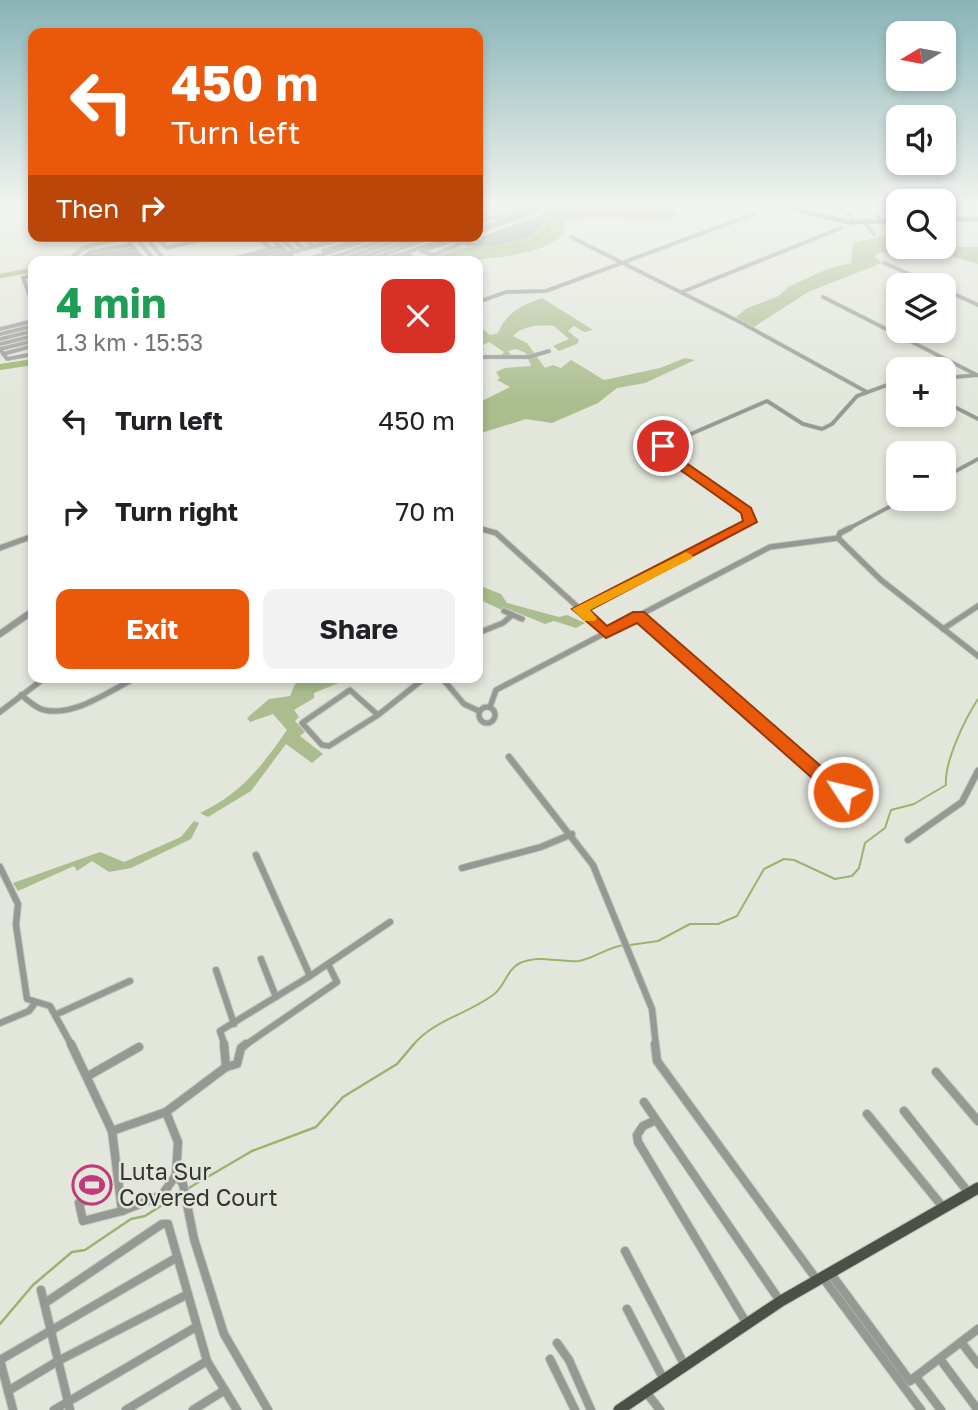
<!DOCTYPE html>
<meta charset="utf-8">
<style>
:root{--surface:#fff;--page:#f2f2f2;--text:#202124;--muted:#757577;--accent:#ea580c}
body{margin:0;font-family:"Golos Text",sans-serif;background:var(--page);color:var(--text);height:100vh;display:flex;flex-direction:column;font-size:26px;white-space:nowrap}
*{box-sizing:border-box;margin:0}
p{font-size:23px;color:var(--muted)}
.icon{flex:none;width:38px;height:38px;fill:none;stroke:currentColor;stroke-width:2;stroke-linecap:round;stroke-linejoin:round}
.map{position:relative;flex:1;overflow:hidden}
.details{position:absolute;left:28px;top:256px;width:455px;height:427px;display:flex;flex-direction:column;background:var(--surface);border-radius:14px;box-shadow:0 4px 10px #0003}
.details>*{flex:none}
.guide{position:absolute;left:28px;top:28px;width:455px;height:214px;border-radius:14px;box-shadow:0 4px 10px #0003;background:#ea580c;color:#fff;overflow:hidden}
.needle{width:46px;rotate:260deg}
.fabs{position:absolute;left:886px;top:21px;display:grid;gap:14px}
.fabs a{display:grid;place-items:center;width:70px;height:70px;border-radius:14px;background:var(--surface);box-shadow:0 4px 10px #0003;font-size:35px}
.pin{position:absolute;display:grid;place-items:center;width:60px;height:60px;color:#fff;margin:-30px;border:4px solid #fff;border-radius:50%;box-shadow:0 2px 7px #0007}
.me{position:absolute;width:77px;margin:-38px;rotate:305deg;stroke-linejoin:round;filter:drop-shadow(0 0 5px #0008)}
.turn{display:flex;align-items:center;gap:24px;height:147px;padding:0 28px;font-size:32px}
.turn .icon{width:91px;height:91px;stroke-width:2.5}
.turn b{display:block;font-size:49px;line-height:60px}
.then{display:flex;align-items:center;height:66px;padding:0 28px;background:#0003;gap:14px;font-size:26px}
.round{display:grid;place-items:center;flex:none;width:74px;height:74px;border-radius:14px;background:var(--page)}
.summary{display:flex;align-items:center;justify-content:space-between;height:119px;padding:0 28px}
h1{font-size:42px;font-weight:700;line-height:52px;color:#1e9e55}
.cta{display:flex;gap:14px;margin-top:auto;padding:14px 28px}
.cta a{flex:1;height:80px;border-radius:14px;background:var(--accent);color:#fff;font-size:28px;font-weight:700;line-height:80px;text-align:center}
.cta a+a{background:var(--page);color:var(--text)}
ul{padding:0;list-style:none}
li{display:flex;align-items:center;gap:21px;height:91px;padding:0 28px}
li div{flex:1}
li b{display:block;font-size:26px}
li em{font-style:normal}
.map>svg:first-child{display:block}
.green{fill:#abbd8e}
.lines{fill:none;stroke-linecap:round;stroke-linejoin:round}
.stream-far1{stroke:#9bb46d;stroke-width:2}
.stream{stroke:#9bb46d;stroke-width:2.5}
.river-far1{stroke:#9bb46d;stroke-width:4.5}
.river{stroke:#9bb46d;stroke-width:6}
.minor-far3-casing{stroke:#bfc3b9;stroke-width:4.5}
.minor-far2-casing{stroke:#bfc3b9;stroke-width:7}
.minor-far1-casing{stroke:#bfc3b9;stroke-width:8}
.minor-casing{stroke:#bfc3b9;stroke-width:10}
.tertiary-far1-casing{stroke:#bfc3b9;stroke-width:4.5}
.tertiary-casing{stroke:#bfc3b9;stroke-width:8}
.secondary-casing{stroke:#bfc3b9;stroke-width:5}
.trunk-casing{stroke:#bfc3b9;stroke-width:13}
.minor-far3{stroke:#969894;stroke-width:3.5}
.minor-far2{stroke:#969894;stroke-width:5}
.minor-far1{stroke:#969894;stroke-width:6}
.minor{stroke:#969894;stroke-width:8}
.tertiary-far1{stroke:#969894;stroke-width:3.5}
.tertiary{stroke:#969894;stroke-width:6}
.secondary{stroke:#71746d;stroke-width:4.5}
.trunk{stroke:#4c5047;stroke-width:11}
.route{fill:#ea580c;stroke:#983908;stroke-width:2}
.slow{fill:#f59e0b}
.labels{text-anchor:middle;stroke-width:5;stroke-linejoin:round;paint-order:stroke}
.near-poi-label{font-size:23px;fill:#343531;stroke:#e2e6db;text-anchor:start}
</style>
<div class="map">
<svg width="978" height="1410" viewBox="0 0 978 1410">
<rect width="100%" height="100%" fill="#e2e6db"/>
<g class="green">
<path d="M 653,206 L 673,206 L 677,216 C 660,224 628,219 609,218 C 595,217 579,219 564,221 L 564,233 C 541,261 457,261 421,261 L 446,253 L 449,248 L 456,246 L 460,249 L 501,246 L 533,235 L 546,214 L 566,209 L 632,209 Z"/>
<polygon points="895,233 898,234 898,247 978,247 978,264 924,248 899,257 882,252 874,256 882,263 808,292 754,327 736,317 747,308 779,296 788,287 827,269 851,263 853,243"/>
<path d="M 542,298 L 593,330 L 584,332 L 574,326 L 568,331 L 579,340 L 577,344 L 559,351 L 553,346 L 569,339 L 554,326 C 541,324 522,326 513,336 L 527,343 L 545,368 L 553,365 L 561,368 L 571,360 L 604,380 L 660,368 L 685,358 L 695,360 L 645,383 L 617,388 L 598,403 L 552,423 L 526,419 L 478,434 L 478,403 L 510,387 L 497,380 L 500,378 L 496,372 L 505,368 L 531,366 L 526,353 L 516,349 L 508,351 L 511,355 L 500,357 L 504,352 L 489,342 L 481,346 L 484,350 L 478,351 L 478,331 L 484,330 L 490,335 L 498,333 C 507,312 522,305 542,298 Z"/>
<polygon points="478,585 501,594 507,603 559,617 567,615 585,623 576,628 554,621 545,624 506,608 502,610 478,599"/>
<path d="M 306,677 L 314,682 L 328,677 L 353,677 L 314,693 L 314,698 L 294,710 L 299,717 L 295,721 L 305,732 L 300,736 L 323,754 L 312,763 L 286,744 L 251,791 L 208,817 L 200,813 C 241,794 262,766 287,730 L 273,714 L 250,722 L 247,718 L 269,699 L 290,696 L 295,684 Z"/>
<polygon points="194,821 199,823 191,839 131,868 109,872 92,861 77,871 74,866 18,891 13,883 100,852 124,862 181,837"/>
</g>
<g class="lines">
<g class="stream-far1">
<path d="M 630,945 L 658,941 L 690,924 L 718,924 L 737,916 L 764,869 L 784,859 L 794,860 L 835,879 L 852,876 L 859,868 L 865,843 L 885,828 L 891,810 L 914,804 L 946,785 C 944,762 965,719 978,699"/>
<path d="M 412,1046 C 435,1019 466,1015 493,995 C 505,987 506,970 520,963 C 541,954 558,963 579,961 C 595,958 608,947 624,945"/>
</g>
<g class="stream">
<polyline points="187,1189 252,1151 316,1127 343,1097 397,1064 414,1044"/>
<polyline points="0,1324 33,1285 72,1252 85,1250 131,1219 145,1216 183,1192"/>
</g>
<g class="river-far1">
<polyline points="68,261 83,248 128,236"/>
<path d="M 435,261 L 466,250 L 525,245 L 548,230 L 550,221 C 580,204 617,212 650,215 L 660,206"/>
<polyline points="0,276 33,270"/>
</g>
<polyline class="river" points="0,367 33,362"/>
<g class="minor-far3-casing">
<g id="minor-far3">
<polyline points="486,206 499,215"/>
<polyline points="591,206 641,206"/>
<polyline points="837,206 850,215 853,223"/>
<polyline points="478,209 490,218"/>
<polyline points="875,215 884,222"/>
<polyline points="478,222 521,209"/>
<polyline points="865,223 874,234"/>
<polyline points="478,232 550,206"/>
<polyline points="257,236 271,249"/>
<polyline points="268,236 297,261"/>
<polyline points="277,236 295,251"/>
<polyline points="289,236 304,249"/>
<polyline points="301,236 314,247"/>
<polyline points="314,236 323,244"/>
<polyline points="469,236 483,243"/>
<polyline points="156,237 167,248 217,236"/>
<polyline points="333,237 337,236"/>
<polyline points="571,237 740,322 865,391"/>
<polyline points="147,238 165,261"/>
<polyline points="484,238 542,217"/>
<polyline points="138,240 155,261"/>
<path d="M 455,240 C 482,250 507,243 533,233 L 542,215 L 584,206"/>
<polyline points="160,242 185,236"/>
<polyline points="483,243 540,222"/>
<polyline points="495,243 538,227"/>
<polyline points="323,251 362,239"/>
<polyline points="421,251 466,236"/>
<polyline points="421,251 434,255 461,243"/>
<polyline points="86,257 134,249"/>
<polyline points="78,261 91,252 131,245"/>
<polyline points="88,261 137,252"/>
<polyline points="109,261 140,255"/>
<polyline points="144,261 129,242 149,238"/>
<polyline points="224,261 279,247"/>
<polyline points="241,261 283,250"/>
<polyline points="258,261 351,237"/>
<polyline points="275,261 291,257"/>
<polyline points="302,261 380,236"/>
<polyline points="322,261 396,236"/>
<polyline points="338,261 410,236"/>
<polyline points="352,261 424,236"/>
<polyline points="367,261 435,236"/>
<polyline points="392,261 409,255 417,261"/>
<polyline points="884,263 934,285"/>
<polyline points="33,275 23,278 33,305"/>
<polyline points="943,289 978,305"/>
<polyline points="682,292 841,228"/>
<polyline points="823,297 977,375"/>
<polyline points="478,302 506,292 546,291 754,214"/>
<polyline points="0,329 33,321"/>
<polyline points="0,334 33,326"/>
<polyline points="0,339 33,331"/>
<polyline points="0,344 33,336"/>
<polyline points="0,349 7,359 33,354"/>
<polyline points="0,349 33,341"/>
<polyline points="3,354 33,346"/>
<polyline points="478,357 529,357 549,351"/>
<polyline points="943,378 978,375"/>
<polyline points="943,401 978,419"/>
<polyline points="943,478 978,459"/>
<polyline points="478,528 484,530"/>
<polyline points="735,530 750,522 748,513 667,455 663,446 767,401 803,424 822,429 832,424 857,396 898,381"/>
<polyline points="846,530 904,499"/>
</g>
</g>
<g class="minor-far2-casing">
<g id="minor-far2">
<polyline points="478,528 496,533 580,609 739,528"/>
<polyline points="838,538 881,580 978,656"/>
<polyline points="0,548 33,536"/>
<polyline points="580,609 606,633"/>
<polyline points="504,611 522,619"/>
<polyline points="638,616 800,758"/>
<polyline points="943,629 978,606"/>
<polyline points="478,633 503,623 512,615"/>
<polyline points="441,677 464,704 479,711"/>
<polygon points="350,690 378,715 329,746 322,745 302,723"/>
<path d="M 21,695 C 28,700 35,708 44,710 C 75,717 111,690 137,677"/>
<circle cx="487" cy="715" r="8"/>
<polyline points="490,707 496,690 770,547 838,538 840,533 850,528"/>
<polyline points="0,712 46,677"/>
<polyline points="378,715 426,677"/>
</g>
</g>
<g class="minor-far1-casing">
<g id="minor-far1">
<polyline points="798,756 826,780"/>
<polyline points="509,757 593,865 652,1009 656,1046"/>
<circle cx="834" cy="787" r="9"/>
<polyline points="908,840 962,802 978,771"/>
<polyline points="0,867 18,904 16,925 27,999 50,1006 72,1046"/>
<polyline points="462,868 541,847 572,834"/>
<polyline points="261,959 276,997"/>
<polyline points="216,970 234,1024"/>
<polyline points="310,976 390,922"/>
<polyline points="55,1015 130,981"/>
<polyline points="0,1023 29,1011 35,1003"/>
<polyline points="225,1046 220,1031 310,976 256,855"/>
<polyline points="244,1046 337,982 328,964"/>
</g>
</g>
<g class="minor-casing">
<g id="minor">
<polyline points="71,1044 112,1131 122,1211"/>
<polyline points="224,1044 226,1067"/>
<polyline points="655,1044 657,1061 817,1280"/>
<polyline points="936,1072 978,1121"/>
<polyline points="88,1076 139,1047"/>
<polyline points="644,1102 780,1301"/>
<polyline points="904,1111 968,1192"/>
<polyline points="166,1112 226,1067 237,1064 241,1048 246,1044"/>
<polyline points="867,1114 942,1206"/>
<polyline points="656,1120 643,1126 637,1135 638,1142 747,1324"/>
<polyline points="112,1131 166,1112 178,1142 176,1175 183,1184 194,1239 224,1334 268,1410"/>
<polyline points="97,1196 79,1203 83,1221 122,1211 162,1195 176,1175"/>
<polyline points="625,1251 685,1366"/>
<polyline points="831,1274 910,1381 978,1329"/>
<polyline points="823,1278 921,1410"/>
<polyline points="41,1290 70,1410"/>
<polyline points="45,1303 162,1224 168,1224 207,1361 237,1410"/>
<polyline points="627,1309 664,1380"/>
<polyline points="961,1342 978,1364"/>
<polyline points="557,1343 569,1360 591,1410"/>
<polyline points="550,1359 575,1410"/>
<polyline points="940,1359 978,1410"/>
<polyline points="0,1360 176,1258"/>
<polyline points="0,1360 13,1410"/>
<polyline points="916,1377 941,1410"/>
<polyline points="8,1391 58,1361 188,1294"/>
<polyline points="646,1392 660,1410"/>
<polyline points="54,1410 196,1327"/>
<polyline points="126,1410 207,1361"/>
<polyline points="193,1410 225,1390"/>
</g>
</g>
<g class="tertiary-far1-casing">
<g id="tertiary-far1">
<polyline points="478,229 542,206"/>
<polyline points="380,261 457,236"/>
</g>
</g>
<g class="tertiary-casing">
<polyline id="tertiary" points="0,634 33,611"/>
</g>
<g class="secondary-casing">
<g id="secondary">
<polyline points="778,206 849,222 898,221"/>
<polyline points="943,219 978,219"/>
</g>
</g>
<g class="trunk-casing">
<polyline id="trunk" points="619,1410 781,1301 978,1188"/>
</g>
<use href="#minor-far3" class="minor-far3"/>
<use href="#minor-far2" class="minor-far2"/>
<use href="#minor-far1" class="minor-far1"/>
<use href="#minor" class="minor"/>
<use href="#tertiary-far1" class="tertiary-far1"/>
<use href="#tertiary" class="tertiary"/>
<use href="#secondary" class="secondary"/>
<use href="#trunk" class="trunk"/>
</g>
<linearGradient id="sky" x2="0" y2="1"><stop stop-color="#89b4b7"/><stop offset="0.51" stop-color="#f2f4ef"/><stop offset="1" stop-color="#f2f4ef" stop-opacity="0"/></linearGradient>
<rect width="978" height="403" fill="url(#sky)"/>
<polygon class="route" points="659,444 668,444 672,453 751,508 757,522 590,610 607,626 633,612 644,612 830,774 846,777 852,792 849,797 837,797 834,789 820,785 637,623 606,638 572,609 743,521 741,513 662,457"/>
<polygon class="slow" points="686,552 693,556 691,559 590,610 597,618 595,621 584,621 572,609"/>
<defs>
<g id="stadium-ring" transform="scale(2.0125)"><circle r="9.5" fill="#e2e6db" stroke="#c13a7a" stroke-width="1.5"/><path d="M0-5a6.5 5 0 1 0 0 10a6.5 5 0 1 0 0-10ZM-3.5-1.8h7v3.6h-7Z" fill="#c13a7a"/></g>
</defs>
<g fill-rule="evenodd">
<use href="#stadium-ring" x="92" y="1185"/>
</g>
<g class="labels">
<g class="near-poi-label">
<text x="119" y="1180">Luta Sur<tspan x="119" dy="26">Covered Court</tspan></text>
</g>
</g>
</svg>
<div class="fabs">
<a><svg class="needle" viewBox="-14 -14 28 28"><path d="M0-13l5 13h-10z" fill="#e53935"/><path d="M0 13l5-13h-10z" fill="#757577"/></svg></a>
<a><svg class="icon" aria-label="sound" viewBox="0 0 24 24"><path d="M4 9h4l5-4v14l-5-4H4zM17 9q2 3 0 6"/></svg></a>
<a><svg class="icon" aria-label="search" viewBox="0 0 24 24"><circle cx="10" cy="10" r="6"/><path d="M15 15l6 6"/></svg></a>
<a><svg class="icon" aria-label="layers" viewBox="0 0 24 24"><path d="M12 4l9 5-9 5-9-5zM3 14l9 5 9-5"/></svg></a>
<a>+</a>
<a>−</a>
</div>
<div class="pin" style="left:663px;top:446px;background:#d93025"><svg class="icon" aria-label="arrive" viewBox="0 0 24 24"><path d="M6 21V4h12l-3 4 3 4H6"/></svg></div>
<svg class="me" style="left:843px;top:792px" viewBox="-20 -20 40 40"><circle r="17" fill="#ea580c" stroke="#fff" stroke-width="3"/><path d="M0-11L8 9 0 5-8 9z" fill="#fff"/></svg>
<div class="guide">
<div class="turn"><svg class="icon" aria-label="left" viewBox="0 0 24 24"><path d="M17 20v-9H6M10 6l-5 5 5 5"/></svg><div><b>450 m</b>Turn left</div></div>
<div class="then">Then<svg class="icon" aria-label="right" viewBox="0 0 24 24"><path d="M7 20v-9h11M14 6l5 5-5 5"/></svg></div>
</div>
<section class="details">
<div class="summary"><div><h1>4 min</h1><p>1.3 km · 15:53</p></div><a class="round" style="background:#d93025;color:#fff"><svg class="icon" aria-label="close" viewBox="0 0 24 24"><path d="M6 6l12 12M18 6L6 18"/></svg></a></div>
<ul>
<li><svg class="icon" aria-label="left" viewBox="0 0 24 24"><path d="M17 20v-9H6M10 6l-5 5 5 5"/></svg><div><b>Turn left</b></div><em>450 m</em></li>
<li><svg class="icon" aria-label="right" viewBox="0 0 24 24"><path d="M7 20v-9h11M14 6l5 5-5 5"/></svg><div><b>Turn right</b></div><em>70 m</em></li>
</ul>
<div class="cta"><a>Exit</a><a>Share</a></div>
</section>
</div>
